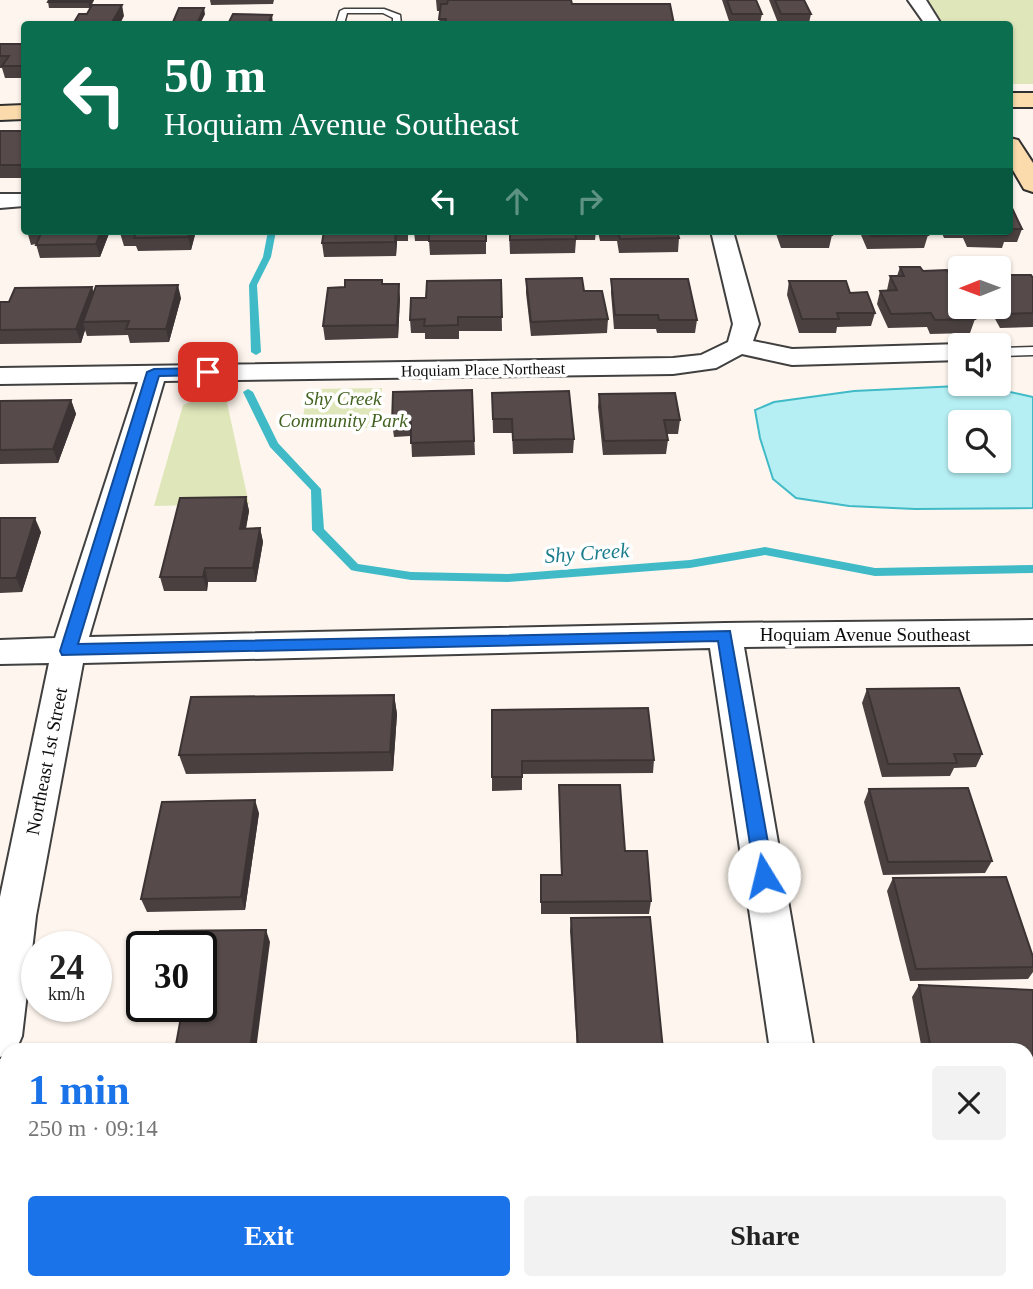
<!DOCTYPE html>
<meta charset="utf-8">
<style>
:root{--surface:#fff;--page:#f2f2f2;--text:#222;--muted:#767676;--accent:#1a73e8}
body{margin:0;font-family:Georgia,serif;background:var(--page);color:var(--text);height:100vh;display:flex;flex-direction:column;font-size:26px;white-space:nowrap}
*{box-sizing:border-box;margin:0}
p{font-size:23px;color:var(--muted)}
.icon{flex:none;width:38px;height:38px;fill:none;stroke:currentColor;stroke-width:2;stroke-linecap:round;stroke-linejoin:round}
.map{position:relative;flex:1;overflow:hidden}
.details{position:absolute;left:0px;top:1043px;width:1034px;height:247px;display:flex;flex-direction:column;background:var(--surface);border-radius:21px 21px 0 0;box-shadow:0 2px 5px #0004}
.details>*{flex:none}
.hud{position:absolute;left:21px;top:21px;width:992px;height:214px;border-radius:7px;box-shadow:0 2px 5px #0004;background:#0b6e4f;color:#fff;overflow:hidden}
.needle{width:46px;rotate:269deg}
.tools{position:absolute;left:948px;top:256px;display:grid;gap:14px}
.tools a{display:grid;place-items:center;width:63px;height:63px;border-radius:7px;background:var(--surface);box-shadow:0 2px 5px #0004;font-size:35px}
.speed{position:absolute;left:21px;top:931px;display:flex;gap:14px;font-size:35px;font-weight:700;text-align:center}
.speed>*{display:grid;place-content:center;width:91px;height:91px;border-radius:50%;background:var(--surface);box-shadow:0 2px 5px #0004;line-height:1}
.speed small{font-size:18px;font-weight:400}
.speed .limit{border:4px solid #111;border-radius:10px;background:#fff;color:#111}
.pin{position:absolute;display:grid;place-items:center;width:60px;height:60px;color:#fff;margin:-30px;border-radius:14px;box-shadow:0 4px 10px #0006}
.me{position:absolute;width:77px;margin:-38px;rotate:351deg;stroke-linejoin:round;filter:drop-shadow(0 0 5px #0008)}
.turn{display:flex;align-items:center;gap:24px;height:147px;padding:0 28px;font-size:32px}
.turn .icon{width:91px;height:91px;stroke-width:2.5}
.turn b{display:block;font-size:49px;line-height:60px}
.lanes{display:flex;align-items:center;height:66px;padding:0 28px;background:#0003;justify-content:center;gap:35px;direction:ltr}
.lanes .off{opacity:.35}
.round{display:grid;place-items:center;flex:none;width:74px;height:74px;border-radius:7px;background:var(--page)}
.headline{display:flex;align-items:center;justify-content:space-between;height:119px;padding:0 28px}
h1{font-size:42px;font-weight:600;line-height:52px;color:var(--accent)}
.cta{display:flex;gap:14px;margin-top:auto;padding:14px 28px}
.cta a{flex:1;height:80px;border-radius:7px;background:var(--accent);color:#fff;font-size:28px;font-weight:600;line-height:80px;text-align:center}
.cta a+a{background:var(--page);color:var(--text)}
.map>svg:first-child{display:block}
.green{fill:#dfe7ba}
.water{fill:#b5eff3;stroke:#40bac7;stroke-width:2;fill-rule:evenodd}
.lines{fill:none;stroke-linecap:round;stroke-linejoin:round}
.stream{fill:#40bac7;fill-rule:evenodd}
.lane-casing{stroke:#404040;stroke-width:3}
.street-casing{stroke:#404040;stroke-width:4}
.secondary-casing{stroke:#2f2f2f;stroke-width:4}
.lane{fill:#fff;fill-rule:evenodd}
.street{fill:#fff;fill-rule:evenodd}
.secondary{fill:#fbdbac;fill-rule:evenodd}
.wall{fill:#4a4040}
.shaded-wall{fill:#3c3434}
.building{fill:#564b4a;stroke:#3c3434;stroke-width:2}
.route{fill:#1a73e8;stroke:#114b97;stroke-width:2}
.labels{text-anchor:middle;stroke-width:7;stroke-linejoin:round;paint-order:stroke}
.far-street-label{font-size:16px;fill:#0d0d0d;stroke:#fff}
.park-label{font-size:19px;font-style:italic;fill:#426220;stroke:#fff}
.street-label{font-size:19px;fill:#0d0d0d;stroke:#fff}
.water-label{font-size:21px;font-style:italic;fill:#1b7d8c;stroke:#fff}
</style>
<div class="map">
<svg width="1033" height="1289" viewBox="0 0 1033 1289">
<rect width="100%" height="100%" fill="#fef6ee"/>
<g class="green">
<polygon points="928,0 1033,0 1033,84 1010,84 1010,24 943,24"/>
<polygon points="382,388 379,428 301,428 308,389"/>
<polygon points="200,398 226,398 249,504 154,506 183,405"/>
</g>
<path class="water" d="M 979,385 L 1033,397 L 1033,508 L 915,509 L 849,506 L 796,498 L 773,479 L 760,438 L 755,410 L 774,402 L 854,391 ZM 961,422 L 999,422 L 999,460 L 961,460 Z"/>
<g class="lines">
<g class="stream">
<polygon points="268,231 276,231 271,257 257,285 261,352 256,355 251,352 249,285 263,257"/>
<polygon points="248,389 253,392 278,443 321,489 324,529 358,564 411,572 508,574 690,560 765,547 875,568 1033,565 1033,573 875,576 765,555 690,568 508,582 411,580 355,571 351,570 312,530 311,490 270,447 243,392"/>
</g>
<g class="lane-casing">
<g id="lane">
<polygon points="344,9 384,9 400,15 401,24 393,24 393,18 383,13 347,13 344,24 336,24 340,11"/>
<polygon points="1033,347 1033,355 999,356 999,348"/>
</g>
</g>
<g class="street-casing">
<g id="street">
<polygon points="908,0 926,0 941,24 925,24"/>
<polygon points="0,194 24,194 24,206 0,208"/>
<polygon points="711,231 733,231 759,324 753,341 792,349 961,344 961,360 792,365 742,354 716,368 673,374 164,381 89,637 725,623 1033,620 1033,644 744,647 814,1050 770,1050 710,648 83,663 36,916 22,1036 16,1050 7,1050 7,1054 0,1057 0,897 49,663 0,664 0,640 55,638 138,382 0,384 0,368 673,358 701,355 728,342 733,324"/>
<rect x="775" y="1283" width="50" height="6"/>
</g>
</g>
<g class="secondary-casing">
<g id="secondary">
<rect x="1010" y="93" width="23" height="14"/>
<polygon points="24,105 24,119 0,120 0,106"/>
<polygon points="1010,138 1018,140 1033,163 1033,192 1024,189 1010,165"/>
</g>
</g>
<use href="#lane" class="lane"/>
<use href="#street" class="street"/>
<use href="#secondary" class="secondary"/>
</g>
<g class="wall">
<polygon points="94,0 90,8 49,8 48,2"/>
<polygon points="210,0 274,0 273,4 211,5"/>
<polygon points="436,0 571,0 572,4 674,24 439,24 440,11 437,11"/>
<polygon points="722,0 756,0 762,14 760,23 778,23 769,0 804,0 811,14 809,23 815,24 730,24"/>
<polygon points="205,14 200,24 173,24 173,22"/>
<polygon points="0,44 24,44 24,78 5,78 2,68 0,68"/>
<rect x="0" y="131" width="24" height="47"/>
<polygon points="1010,204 1022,229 1017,242 1004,242 1002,248 967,247 963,238 944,238 941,231 1010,231"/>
<polygon points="27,231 110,231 100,257 40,258 36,244 31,245"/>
<polygon points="121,231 196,231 191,250 138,251 136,246 124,246 120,233"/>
<polygon points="324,231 408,231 408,241 397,241 396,256 324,257 322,243"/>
<polygon points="414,231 486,231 486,254 430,255 429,241 415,241"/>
<polygon points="509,231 596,231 595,240 576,240 575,253 510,254"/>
<polygon points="598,231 677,231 679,238 678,252 619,253 617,241 600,241"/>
<polygon points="775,231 838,231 831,232 832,235 829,248 781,248"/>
<polygon points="845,231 926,231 928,235 924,248 867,249 861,235 847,235"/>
<polygon points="900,267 923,271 975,319 970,333 930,334 927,327 888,328 877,304 880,291 887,290 890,276 897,276"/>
<polygon points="999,275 1033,278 1033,327 1000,328 988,306 999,306"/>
<polygon points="526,279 584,291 608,319 607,333 531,336 526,293"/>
<polygon points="611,279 697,320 695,333 657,333 656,329 614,329 611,293"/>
<polygon points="501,280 502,331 459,331 459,339 425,339 425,333 411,333 410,320 426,298"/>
<polygon points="789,281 850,293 875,313 871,326 837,327 836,333 799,333 787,295"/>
<polygon points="382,284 400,298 398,338 325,340 323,326 345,287"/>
<polygon points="92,287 93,292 181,298 169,342 130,343 128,335 87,336 85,330 81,343 0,344 0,302 9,302"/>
<polygon points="472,390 475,455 412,457 411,436 394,437 392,423"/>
<polygon points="492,393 574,439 573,453 513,454 512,433 493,433"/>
<polygon points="599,394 680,420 678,434 667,434 668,440 666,454 603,455 598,407"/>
<polygon points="71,400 76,414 58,463 0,464 0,401"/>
<polygon points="246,497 249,511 246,529 260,528 263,542 256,582 208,582 207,591 164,591 160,577"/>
<polygon points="0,518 41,532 22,592 0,593"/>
<polygon points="867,689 982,754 976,767 954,768 950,776 882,777 862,703"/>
<polygon points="394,695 397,714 393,771 186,774 179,755"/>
<polygon points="492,710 654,760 653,773 522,774 522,790 492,791"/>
<polygon points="559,785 625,851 651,901 649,914 541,914 541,875 561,875"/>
<polygon points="869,789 992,861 985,873 883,875 864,802"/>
<polygon points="259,813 245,910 147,912 141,899"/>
<polygon points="893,878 1033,957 1033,972 1028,979 910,981 887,891"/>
<polygon points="571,918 663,1050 577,1050 570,931"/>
<polygon points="919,985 1033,990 1033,1103 1027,1102 1027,1050 922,1050 912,997"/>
<polygon points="1027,1129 1033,1129 1033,1278 1027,1277"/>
</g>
<g class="shaded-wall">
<polygon points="90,0 94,0 90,8 88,2"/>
<polygon points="122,5 124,16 120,24 111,24"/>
<polygon points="204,8 205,14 200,24 199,24 198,22"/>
<polygon points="272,15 273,24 268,24"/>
<polygon points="101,231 110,231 100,257 96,244"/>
<polygon points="190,231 196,231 191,250 188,237"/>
<polygon points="396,231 397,241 396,256 395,242"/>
<polygon points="399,284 400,298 398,338 397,325"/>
<polygon points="178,285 181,298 169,342 166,329"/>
<polygon points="92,287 96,300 83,322 85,330 81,343 76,329"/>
<polygon points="71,400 76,414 58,463 53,449"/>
<polygon points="246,497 249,511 243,543 240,529"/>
<polygon points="35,518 41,532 22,592 16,578"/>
<polygon points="260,528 263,542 256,582 253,568"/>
<polygon points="205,568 208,582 207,591 203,577"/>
<polygon points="394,695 397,714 393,771 390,752"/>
<polygon points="255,800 259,813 245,910 241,897"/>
<polygon points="266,930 270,942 256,1050 250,1050"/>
</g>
<g class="building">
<polygon points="49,0 90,0 88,2 48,2"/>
<polygon points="448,0 571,0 572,4 670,4 674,24 445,24 446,19 439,19 441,4 447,4"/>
<polygon points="727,0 756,0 762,14 732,14"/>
<polygon points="775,0 804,0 811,14 781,14"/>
<polygon points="92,5 122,5 111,24 73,24 79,14 87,14"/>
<polygon points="179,8 204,8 198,22 173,22"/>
<polygon points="233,14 272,15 268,24 228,24"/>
<polygon points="814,23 815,24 749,24"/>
<polygon points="0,44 24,44 24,66 2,66 9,56 0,56"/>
<polygon points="0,131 24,131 23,135 24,135 24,165 0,165"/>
<polygon points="1010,204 1022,229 1010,229"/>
<polygon points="42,231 101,231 96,244 36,245"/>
<polygon points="121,231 190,231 188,237 134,238 136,232 120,233"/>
<polygon points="324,231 396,231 395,242 322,243"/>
<rect x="429" y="231" width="57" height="10"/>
<polygon points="510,231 575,231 576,239 510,240"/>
<polygon points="618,231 677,231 679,238 620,239"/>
<polygon points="782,231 831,231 832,235 783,235"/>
<polygon points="868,231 926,231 928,235 871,236"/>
<polygon points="970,231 1005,231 1006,235 971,234"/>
<polygon points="900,267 920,267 923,271 947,270 961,294 961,306 968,306 975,319 935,320 931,313 891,314 880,291 897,290 890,276 904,276"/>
<polygon points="999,275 1031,275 1033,278 1033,313 1005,314 999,304"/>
<polygon points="582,278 584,291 602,291 608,319 531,322 526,279"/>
<polygon points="611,279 688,279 697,320 659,320 658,315 615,315"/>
<polygon points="345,280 382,280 382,284 399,284 397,325 323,326 328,288 345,287"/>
<polygon points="501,280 502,317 458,317 458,325 424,326 425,319 410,320 411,298 426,298 427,281"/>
<polygon points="789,281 846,281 850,293 867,292 875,313 837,313 839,319 802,319"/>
<polygon points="178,285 166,329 126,329 129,321 83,322 96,286"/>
<polygon points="92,287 76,329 0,330 0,302 9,302 15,288"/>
<polygon points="472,390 474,441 411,443 411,422 392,423 393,392"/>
<polygon points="569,391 574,439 513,440 512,419 493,419 492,393"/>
<polygon points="675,393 680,420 664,420 668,440 604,441 599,394"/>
<polygon points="71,400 53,449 0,450 0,401"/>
<polygon points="246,497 240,529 260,528 253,568 205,568 203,577 160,577 180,498"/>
<polygon points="0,518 35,518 16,578 0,578"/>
<polygon points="959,688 982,754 954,754 957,763 888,764 867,689"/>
<polygon points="394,695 390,752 179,755 191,697"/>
<polygon points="648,708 654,760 522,761 522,777 492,777 492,710"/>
<polygon points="559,785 620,785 625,851 647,851 651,901 541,902 541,875 562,875"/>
<polygon points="968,788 992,861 888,862 869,789"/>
<polygon points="255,800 241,897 141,899 162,802"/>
<polygon points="1006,877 1033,957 1033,967 916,969 893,878"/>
<polygon points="650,917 663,1050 578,1050 571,918"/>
<polygon points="266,930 250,1050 175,1050 183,1006 201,1006 201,947 157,947 160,931"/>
<polygon points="919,985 1033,990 1033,1091 1027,1091 1027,1050 931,1050"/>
<polygon points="1027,1129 1033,1129 1033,1269 1027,1268"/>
<polygon points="467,1285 516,1289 467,1289"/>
</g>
<polygon class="route" points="208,368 213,369 213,375 159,376 78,644 730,631 774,876 771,881 764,884 758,881 755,876 718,641 62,655 60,651 147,372 154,369"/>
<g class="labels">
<g class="far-street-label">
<text transform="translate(483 369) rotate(-1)" y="6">Hoquiam Place Northeast</text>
</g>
<g class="park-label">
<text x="343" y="405">Shy Creek<tspan x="343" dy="22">Community Park</tspan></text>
</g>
<g class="street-label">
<text x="865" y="641">Hoquiam Avenue Southeast</text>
<text transform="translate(46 761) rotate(-79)" y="7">Northeast 1st Street</text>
</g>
<g class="water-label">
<text transform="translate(587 553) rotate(-4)" y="7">Shy Creek</text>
</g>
</g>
</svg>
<div class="tools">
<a><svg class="needle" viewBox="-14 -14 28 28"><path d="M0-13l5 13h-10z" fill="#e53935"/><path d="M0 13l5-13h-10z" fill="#767676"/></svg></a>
<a><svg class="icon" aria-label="sound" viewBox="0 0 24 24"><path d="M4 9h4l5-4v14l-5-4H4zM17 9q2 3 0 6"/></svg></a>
<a><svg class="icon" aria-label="search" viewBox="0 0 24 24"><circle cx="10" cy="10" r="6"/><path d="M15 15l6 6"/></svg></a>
</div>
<div class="speed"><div>24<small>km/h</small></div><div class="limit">30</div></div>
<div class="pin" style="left:208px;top:372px;background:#d93025"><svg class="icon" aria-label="arrive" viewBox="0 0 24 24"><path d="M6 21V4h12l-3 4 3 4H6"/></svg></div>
<svg class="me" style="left:764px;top:876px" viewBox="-20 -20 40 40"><circle r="19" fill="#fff"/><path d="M0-13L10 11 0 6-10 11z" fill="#1a73e8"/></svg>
<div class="hud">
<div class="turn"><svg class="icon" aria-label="left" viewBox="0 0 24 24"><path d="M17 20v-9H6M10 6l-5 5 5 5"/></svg><div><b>50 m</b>Hoquiam Avenue Southeast</div></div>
<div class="lanes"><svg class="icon" aria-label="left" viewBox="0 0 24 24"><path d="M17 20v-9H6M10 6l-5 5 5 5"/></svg><svg class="icon off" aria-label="ahead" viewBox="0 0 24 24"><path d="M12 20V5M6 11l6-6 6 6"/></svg><svg class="icon off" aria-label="right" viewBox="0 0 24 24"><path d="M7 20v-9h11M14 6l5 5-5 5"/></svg></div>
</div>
<section class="details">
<div class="headline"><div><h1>1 min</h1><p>250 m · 09:14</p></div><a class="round"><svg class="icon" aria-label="close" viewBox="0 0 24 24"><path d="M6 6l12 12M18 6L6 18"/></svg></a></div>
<div class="cta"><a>Exit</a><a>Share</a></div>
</section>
</div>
